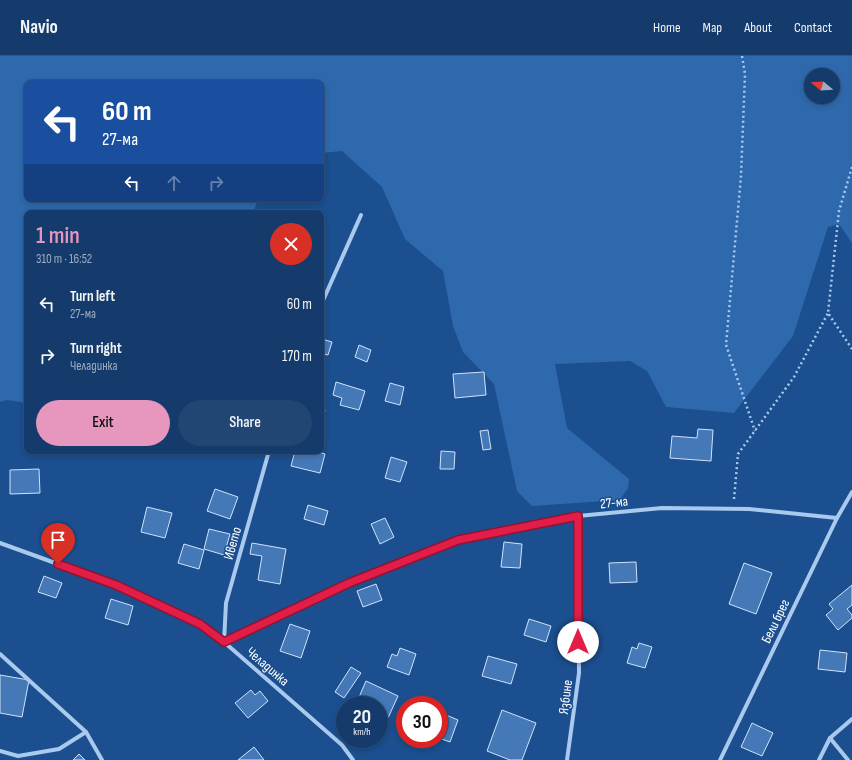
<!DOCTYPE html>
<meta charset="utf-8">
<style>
:root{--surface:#143b6b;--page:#214673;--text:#f1f3f6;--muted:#9dadc1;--line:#33557e;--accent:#e797bd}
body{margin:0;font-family:"Sofia Sans Condensed",sans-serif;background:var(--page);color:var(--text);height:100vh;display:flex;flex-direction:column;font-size:15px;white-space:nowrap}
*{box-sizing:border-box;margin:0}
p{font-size:13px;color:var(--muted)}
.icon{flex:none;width:22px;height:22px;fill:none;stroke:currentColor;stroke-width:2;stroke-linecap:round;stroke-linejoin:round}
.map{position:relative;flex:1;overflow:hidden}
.panel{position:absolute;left:24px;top:154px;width:300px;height:244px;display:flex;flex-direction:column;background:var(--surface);border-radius:8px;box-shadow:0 2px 6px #0003,0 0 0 1px var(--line)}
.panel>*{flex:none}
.hud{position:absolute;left:24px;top:24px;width:300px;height:122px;border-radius:8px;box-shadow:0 2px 6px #0003,0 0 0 1px var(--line);background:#1a4fa0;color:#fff;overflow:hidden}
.needle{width:26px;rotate:288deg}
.controls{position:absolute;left:804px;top:12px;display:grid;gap:8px}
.controls a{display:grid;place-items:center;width:36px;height:36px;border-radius:50%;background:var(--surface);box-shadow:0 2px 6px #0003,0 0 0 1px var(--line);font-size:20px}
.speed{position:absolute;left:336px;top:640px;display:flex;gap:8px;font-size:20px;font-weight:700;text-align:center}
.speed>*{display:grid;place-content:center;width:52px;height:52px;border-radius:50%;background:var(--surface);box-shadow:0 2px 6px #0003,0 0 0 1px var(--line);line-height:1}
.speed small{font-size:10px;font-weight:400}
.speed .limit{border:6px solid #d22;background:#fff;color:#111}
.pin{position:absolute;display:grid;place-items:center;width:34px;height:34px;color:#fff;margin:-41px -17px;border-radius:50% 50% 50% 0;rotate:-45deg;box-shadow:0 0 4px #0007}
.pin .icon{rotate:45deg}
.me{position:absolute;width:44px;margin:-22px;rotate:0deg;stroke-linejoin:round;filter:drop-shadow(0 0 3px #0008)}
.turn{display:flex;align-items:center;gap:14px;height:84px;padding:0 12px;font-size:18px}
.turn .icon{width:52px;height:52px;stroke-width:2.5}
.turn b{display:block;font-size:28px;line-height:34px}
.lanes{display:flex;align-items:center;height:38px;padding:0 12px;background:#0003;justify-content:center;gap:20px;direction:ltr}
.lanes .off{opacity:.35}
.round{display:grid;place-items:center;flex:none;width:42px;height:42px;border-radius:21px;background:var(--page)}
.head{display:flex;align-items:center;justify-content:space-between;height:68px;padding:0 12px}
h1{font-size:24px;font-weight:600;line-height:30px;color:var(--accent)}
.button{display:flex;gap:8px;margin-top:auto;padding:8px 12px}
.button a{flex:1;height:46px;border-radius:24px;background:var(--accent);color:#111;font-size:16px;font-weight:600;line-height:46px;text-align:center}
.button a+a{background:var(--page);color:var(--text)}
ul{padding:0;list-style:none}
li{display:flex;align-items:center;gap:12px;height:52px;padding:0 12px}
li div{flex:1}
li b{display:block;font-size:15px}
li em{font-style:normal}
header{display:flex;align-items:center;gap:24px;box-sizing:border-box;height:56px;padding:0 20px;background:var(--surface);border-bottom:1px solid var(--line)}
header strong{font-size:19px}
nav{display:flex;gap:22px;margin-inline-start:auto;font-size:14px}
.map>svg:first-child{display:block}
.green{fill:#2e69ad;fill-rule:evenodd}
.building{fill:#4478b7;stroke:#cfe3fa}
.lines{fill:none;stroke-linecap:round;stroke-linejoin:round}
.path{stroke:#a9c9ee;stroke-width:2.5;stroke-dasharray:2 3;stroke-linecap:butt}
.street{stroke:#a9c9ee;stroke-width:4}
.route-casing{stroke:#92132f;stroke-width:10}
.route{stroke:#e11d48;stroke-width:7}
.labels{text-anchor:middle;stroke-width:3;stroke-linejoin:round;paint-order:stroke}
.street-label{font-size:14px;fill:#fff;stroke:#1b4f8f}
</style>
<header>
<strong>Navio</strong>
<nav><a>Home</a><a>Map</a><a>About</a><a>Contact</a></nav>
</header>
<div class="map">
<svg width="852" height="704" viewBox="0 0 852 704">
<rect width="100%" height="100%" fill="#1b4f8f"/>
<path class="green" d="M 0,0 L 852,0 L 852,187 L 839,168 L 828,171 L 793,280 L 734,357 L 666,351 L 647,315 L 630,305 L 555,308 L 567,372 L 629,423 L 628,432 L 620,444 L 532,450 L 517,435 L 494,328 L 463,296 L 453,270 L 443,215 L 405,183 L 382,131 L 342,95 L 321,97 L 321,27 L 27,27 L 27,143 L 258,143 L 253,157 L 27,157 L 27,347 L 7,344 L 0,346 ZM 811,19 L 833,19 L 833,41 L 811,41 Z"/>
<g class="building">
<polygon points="322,283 332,286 328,299 321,297"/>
<polygon points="359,289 371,294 367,306 355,301"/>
<polygon points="484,316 486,339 455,342 453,318"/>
<polygon points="336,326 365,335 359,354 340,349 342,342 333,339"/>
<polygon points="390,327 404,331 400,349 385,345"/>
<polygon points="321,353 325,354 321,368"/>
<polygon points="698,373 713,374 711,405 670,402 672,380 697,382"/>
<polygon points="488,374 491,393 483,394 480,375"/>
<polygon points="295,395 316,395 325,398 320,417 291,410"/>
<polygon points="441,395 455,396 454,413 440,413"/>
<polygon points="391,401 407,406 400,426 385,422"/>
<polygon points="39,413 40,437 10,438 10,414"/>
<polygon points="215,433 238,441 230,463 207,455"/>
<polygon points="308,449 328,455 324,469 304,463"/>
<polygon points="147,451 172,457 165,482 141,476"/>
<polygon points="385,462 394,481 380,488 371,468"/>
<polygon points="209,473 230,478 224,499 204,493"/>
<polygon points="504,486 522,488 520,512 501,511"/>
<polygon points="252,487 286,493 280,528 258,524 262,500 250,498"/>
<polygon points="184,488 204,494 199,513 178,507"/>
<polygon points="636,506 637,526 610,527 609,507"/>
<polygon points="744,507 772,517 756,558 729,548"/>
<polygon points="44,520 62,527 56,542 38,536"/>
<polygon points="376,528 382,544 363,551 357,535"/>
<polygon points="852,529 852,549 847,553 852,559 852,562 838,574 826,559 833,553 829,548"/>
<polygon points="111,543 133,550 128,569 105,562"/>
<polygon points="529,563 551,570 546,586 524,579"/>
<polygon points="290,568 310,575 301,602 280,595"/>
<polygon points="639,587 652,591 645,612 627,607 632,591 637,593"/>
<polygon points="400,592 416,598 409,619 387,611 392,598 397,600"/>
<polygon points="820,594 847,597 845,616 818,613"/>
<polygon points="488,600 517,608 511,628 482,620"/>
<polygon points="351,611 361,617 344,642 335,636"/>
<polygon points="0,619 29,624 22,661 0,657"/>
<polygon points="366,625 398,640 388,662 379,658 379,649 356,648"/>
<polygon points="251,634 255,639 260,635 268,645 248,662 235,647"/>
<polygon points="502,654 536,667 522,704 510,704 487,695"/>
<polygon points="439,656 458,664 450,686 439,682"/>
<polygon points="752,667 773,677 762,700 741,691"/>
<polygon points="254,691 264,704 238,704"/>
<polygon points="79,698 85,704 73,704"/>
</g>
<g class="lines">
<g class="path">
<polyline points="742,0 745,18 741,120 726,289 755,375"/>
<polyline points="852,111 839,155 828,257 852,293"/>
<polyline points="734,443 738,398 794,321 828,257"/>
</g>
<g class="street">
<polyline points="321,249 361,159"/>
<polyline points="269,395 226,547 224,586 349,527 457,484 578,460 662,452 749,453 837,462"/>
<polyline points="0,487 116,529 200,568 224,586 342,689 353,704"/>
<polyline points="0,598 86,676 102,704"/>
<polyline points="830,682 848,704"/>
<polyline points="0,695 18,700 59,693 86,676"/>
<polyline points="567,704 579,617 578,460"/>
<polyline points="720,704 837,462 852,436"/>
<polyline points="819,704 830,682 852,663"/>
</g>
</g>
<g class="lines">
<g class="route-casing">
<polyline id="route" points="58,508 116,529 200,568 224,586 349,527 458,484 578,460 578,586"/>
</g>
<use href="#route" class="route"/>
</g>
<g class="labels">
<g class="street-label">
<text transform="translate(614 446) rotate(-6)" y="5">27-ма</text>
<text transform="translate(232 487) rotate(-74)" y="5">Ивето</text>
<text transform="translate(775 565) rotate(-64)" y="5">Бели брег</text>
<text transform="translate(268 610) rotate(41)" y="5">Челадинка</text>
<text transform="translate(565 641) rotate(-83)" y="5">Язбине</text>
</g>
</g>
</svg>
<div class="controls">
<a><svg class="needle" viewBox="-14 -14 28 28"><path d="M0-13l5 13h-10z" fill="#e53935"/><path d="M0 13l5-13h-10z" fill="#9dadc1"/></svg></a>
</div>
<div class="speed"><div>20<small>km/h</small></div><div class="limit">30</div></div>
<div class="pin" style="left:58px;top:508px;background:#d93025"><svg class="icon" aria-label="arrive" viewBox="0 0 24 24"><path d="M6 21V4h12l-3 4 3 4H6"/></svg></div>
<svg class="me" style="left:578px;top:586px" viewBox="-20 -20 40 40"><circle r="19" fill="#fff"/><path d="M0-13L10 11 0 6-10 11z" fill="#e11d48"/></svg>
<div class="hud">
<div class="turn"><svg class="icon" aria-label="left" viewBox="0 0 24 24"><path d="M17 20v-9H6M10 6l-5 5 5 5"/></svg><div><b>60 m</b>27-ма</div></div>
<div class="lanes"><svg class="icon" aria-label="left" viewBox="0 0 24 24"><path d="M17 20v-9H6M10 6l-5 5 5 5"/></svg><svg class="icon off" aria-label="ahead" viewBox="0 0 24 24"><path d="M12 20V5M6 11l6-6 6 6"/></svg><svg class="icon off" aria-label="right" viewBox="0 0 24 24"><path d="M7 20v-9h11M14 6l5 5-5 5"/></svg></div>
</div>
<section class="panel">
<div class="head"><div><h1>1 min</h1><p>310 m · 16:52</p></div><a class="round" style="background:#d93025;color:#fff"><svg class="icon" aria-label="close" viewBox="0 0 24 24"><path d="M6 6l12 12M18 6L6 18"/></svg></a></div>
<ul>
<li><svg class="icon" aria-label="left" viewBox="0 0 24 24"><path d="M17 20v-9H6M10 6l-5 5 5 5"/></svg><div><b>Turn left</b><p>27-ма</p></div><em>60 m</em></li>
<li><svg class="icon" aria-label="right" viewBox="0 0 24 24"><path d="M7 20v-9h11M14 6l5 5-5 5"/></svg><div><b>Turn right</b><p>Челадинка</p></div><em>170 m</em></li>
</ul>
<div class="button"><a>Exit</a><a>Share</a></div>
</section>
</div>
